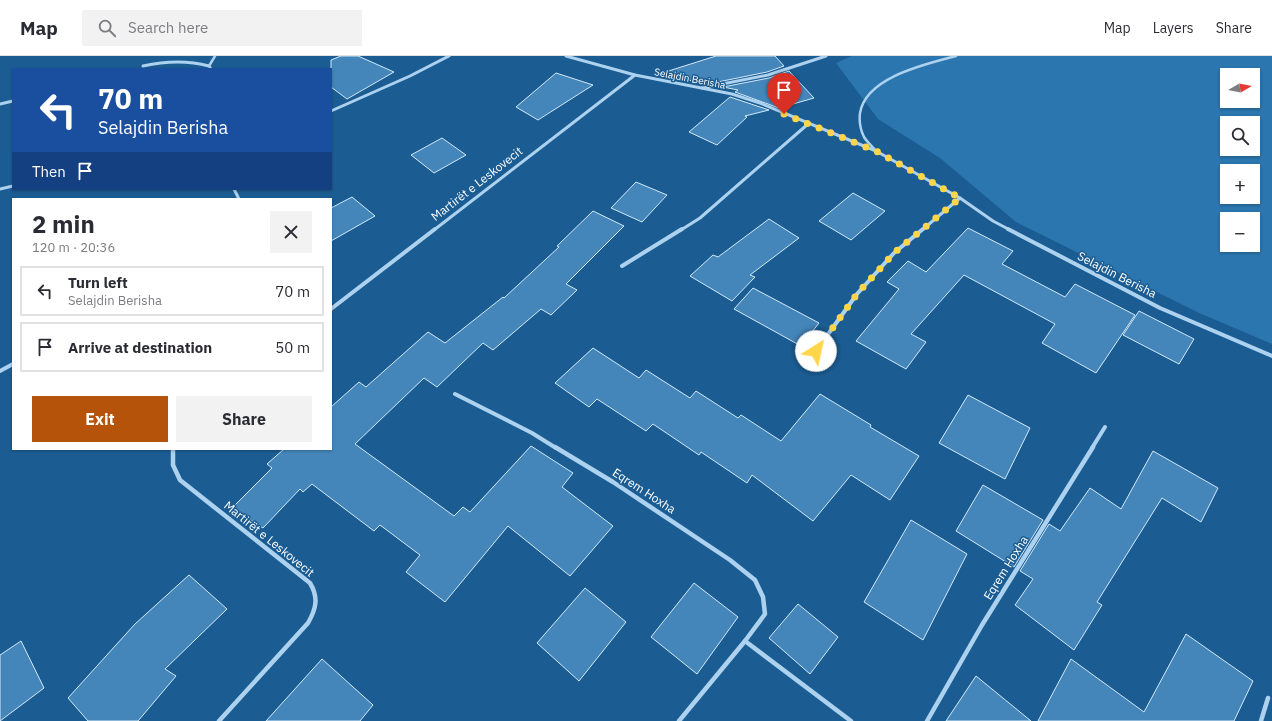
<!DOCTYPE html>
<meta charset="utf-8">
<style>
:root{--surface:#fff;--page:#f2f2f3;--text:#2b2b33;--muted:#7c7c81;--line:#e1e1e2;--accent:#b45309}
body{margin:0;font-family:"IBM Plex Sans",sans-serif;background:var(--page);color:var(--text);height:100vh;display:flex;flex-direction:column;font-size:15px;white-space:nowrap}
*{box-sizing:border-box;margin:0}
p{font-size:13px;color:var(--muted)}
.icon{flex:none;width:22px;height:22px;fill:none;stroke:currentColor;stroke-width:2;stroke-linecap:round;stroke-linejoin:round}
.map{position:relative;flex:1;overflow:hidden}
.side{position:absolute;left:12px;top:142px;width:320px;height:252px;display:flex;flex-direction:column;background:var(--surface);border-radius:0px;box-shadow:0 1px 3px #0004}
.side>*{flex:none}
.hud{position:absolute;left:12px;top:12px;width:320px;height:122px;border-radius:0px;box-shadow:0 1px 3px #0004;background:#1a4fa0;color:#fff;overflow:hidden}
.needle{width:26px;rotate:81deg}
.fabs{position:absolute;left:1220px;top:12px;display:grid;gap:8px}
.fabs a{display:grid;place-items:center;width:40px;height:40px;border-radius:0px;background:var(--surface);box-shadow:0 1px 3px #0004;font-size:20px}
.pin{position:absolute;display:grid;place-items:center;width:34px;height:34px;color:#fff;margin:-41px -17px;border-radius:50% 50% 50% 0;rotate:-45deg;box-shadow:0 0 4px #0007}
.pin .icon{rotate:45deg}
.me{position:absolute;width:44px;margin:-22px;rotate:35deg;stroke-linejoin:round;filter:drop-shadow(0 0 3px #0008)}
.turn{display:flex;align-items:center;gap:14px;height:84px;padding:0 20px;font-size:18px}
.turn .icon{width:52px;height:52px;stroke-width:2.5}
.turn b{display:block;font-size:28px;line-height:34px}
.then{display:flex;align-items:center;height:38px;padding:0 20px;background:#0003;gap:8px;font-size:15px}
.round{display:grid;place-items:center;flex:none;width:42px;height:42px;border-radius:0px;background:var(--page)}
.overview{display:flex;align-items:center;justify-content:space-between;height:68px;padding:0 20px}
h1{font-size:24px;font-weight:700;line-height:30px}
.cta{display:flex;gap:8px;margin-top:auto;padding:8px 20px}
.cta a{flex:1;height:46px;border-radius:0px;background:var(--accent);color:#fff;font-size:16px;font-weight:700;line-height:46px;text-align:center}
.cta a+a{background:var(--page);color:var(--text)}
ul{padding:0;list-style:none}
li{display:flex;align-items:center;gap:12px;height:50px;margin:0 8px 6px;padding:0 12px;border:2px solid var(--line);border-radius:0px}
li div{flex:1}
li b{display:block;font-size:15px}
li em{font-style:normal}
header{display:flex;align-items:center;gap:24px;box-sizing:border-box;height:56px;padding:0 20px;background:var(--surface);border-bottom:1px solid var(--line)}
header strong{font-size:19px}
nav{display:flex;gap:22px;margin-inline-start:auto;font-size:14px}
.search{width:280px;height:36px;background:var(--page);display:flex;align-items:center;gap:10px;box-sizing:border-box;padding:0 14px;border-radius:0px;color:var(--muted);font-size:15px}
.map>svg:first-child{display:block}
.green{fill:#2b76af;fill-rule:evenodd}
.building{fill:#4486ba;stroke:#d2e9fb}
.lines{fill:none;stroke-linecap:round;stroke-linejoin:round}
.service{stroke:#acd2ef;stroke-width:2.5}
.minor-far2{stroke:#acd2ef;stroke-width:3}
.minor-far1{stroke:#acd2ef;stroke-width:4}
.minor{stroke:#acd2ef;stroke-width:4.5}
.route{stroke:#ffd54a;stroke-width:7;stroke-dasharray:0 12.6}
.labels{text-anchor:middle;stroke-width:3;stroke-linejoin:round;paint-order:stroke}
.far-street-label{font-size:10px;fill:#fff;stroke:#1b5d93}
.street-label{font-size:12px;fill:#fff;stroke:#1b5d93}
</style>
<header>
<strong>Map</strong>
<div class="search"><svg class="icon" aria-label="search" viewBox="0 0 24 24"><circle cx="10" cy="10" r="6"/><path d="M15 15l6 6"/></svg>Search here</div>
<nav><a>Map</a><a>Layers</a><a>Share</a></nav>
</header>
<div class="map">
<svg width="1272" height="665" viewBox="0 0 1272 665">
<rect width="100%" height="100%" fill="#1b5d93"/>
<path class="green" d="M 852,0 L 1272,0 L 1272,288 L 1197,256 L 1016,166 L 940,102 L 878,63 L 836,7 ZM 1227,19 L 1253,19 L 1253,45 L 1227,45 ZM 1227,67 L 1253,67 L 1253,93 L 1227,93 ZM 1227,115 L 1253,115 L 1253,141 L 1227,141 ZM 1227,163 L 1253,163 L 1253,189 L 1227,189 Z"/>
<g class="building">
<polygon points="341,0 358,0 394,16 347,43 331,31 331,4"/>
<polygon points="716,0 775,0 784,10 767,16 708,28 659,18"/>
<polygon points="789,15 814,42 779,52 735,36 738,34 723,31 769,22"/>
<polygon points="556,17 593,29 538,64 516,51"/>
<polygon points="730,41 769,54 745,60 747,61 717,89 689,76"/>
<polygon points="442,82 466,99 434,117 411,99"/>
<polygon points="636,126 667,139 642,166 611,152"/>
<polygon points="853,137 885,155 851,184 819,165"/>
<polygon points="352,141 375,160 331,185 331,152"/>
<polygon points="593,155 624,170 566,228 577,234 551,259 541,253 493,294 483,287 437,331 424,322 355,388 454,460 463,451 470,456 531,390 573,417 562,431 613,470 570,520 508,470 445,546 406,516 420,499 380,469 374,475 312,428 303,436 300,433 263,472 232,452 272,412 267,408 284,393 331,393 331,351 359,326 366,331 428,276 445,287 503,241 504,242 559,191 557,190"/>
<polygon points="769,163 799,182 750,219 755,221 732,245 690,220 713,199 718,201"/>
<polygon points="968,172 1013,195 1002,208 1065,241 1075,228 1135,259 1096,317 1042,287 1055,268 964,219 911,278 926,286 906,313 856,285 899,233 887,226 908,205 926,216"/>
<polygon points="753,232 819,267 801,290 734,253"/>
<polygon points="1139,255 1194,283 1179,308 1123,279"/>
<polygon points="593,292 639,322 646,314 690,342 696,335 738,362 741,359 781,385 820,338 871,369 870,371 919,400 890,444 851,419 813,465 752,419 747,427 701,396 699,399 653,368 646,375 597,343 589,351 555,327"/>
<polygon points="968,339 1030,372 1005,423 939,387"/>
<polygon points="1153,395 1218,432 1201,466 1162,442 1097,546 1102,549 1074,594 1015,549 1033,523 1020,515 1049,468 1060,475 1090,432 1121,453"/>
<polygon points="983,429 1043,464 1014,511 956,475"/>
<polygon points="911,464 967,498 923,584 864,546"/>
<polygon points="189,519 227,553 165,613 176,620 138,665 88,665 68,642 135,568"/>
<polygon points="694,527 738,561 697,618 651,581"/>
<polygon points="585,532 626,566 579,625 537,587"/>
<polygon points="798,548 838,581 810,618 769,582"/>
<polygon points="1186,578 1253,625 1234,665 1038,665 1071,603 1144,656"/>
<polygon points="21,585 44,632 0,665 0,599"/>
<polygon points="322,603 373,649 360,665 266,665"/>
<polygon points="976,620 1031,665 946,665"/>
</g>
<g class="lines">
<g class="service">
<polyline points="209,10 215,0"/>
<path d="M 876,95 C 872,90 867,86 864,81 C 860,73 859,65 860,57 C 866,21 926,8 956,0"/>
</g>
<g class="minor-far2">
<polyline points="566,0 635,19 732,38 760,47 876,95 960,142 993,165 1010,174"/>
<path d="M 143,10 C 166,5 186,4 209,10 L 211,13"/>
<polyline points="702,32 768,19 826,0"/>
<polyline points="0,48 13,45"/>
<polyline points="331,55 410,20 449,0"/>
<polyline points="0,133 13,130"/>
<polyline points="234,133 239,143"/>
<polyline points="434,174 635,19"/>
<polyline points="681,174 700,162 808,68"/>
<polyline points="922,174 960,142"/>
</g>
<g class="minor-far1">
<polyline points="1008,173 1160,252 1272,300"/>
<polyline points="622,210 682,173"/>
<polyline points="331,253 435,173"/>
<polyline points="816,295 857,238 894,197 923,173"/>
<polyline points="0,315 13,308"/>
<polyline points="455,338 532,377 556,392"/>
<polyline points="1092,392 1105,371"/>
</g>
<g class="minor">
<polyline points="555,391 613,426 730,504 755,524 763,541 765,558 745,585 679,665"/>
<path d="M 173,393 L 173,409 L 180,424 L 310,527 C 319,542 316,553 308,567 L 219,665"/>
<polyline points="745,585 851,665"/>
<polyline points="927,665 982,569 1093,391"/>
<polyline points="1261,665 1268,642"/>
</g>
</g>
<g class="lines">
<polyline class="route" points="784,58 876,95 960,142 894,197 857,238 816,295"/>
</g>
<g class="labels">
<g class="far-street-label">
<text transform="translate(690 22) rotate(11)" y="4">Selajdin Berisha</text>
</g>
<g class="street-label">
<text transform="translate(477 128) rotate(-38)" y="4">Martirët e Leskovecit</text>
<text transform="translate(1117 219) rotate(27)" y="4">Selajdin Berisha</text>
<text transform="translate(644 435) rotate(33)" y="4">Eqrem Hoxha</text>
<text transform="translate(269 483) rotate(39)" y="4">Martirët e Leskovecit</text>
<text transform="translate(1006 512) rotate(-58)" y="4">Eqrem Hoxha</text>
</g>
</g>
</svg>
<div class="fabs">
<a><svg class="needle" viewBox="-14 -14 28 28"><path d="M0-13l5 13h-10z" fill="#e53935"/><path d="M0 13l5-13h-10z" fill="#7c7c81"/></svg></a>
<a><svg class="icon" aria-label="search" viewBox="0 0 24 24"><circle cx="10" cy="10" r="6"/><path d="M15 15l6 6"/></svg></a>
<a>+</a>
<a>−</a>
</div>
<div class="pin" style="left:784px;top:58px;background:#d93025"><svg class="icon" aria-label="arrive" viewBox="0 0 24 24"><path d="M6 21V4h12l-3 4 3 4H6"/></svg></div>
<svg class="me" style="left:816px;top:295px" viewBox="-20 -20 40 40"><circle r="19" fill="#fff"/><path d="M0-13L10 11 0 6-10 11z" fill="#ffd54a"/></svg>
<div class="hud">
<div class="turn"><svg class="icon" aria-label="left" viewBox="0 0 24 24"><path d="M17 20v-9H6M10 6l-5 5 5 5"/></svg><div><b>70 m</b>Selajdin Berisha</div></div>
<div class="then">Then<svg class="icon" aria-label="arrive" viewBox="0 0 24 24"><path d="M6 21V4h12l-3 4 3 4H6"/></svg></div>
</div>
<section class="side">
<div class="overview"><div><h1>2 min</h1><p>120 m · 20:36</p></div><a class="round"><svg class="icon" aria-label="close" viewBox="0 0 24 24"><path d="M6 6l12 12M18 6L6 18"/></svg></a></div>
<ul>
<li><svg class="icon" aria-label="left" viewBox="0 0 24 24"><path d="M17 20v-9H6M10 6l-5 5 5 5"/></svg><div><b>Turn left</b><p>Selajdin Berisha</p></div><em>70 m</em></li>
<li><svg class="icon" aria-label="arrive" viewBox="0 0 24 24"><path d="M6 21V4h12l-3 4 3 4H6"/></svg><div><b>Arrive at destination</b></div><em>50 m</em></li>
</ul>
<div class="cta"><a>Exit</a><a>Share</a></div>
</section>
</div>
